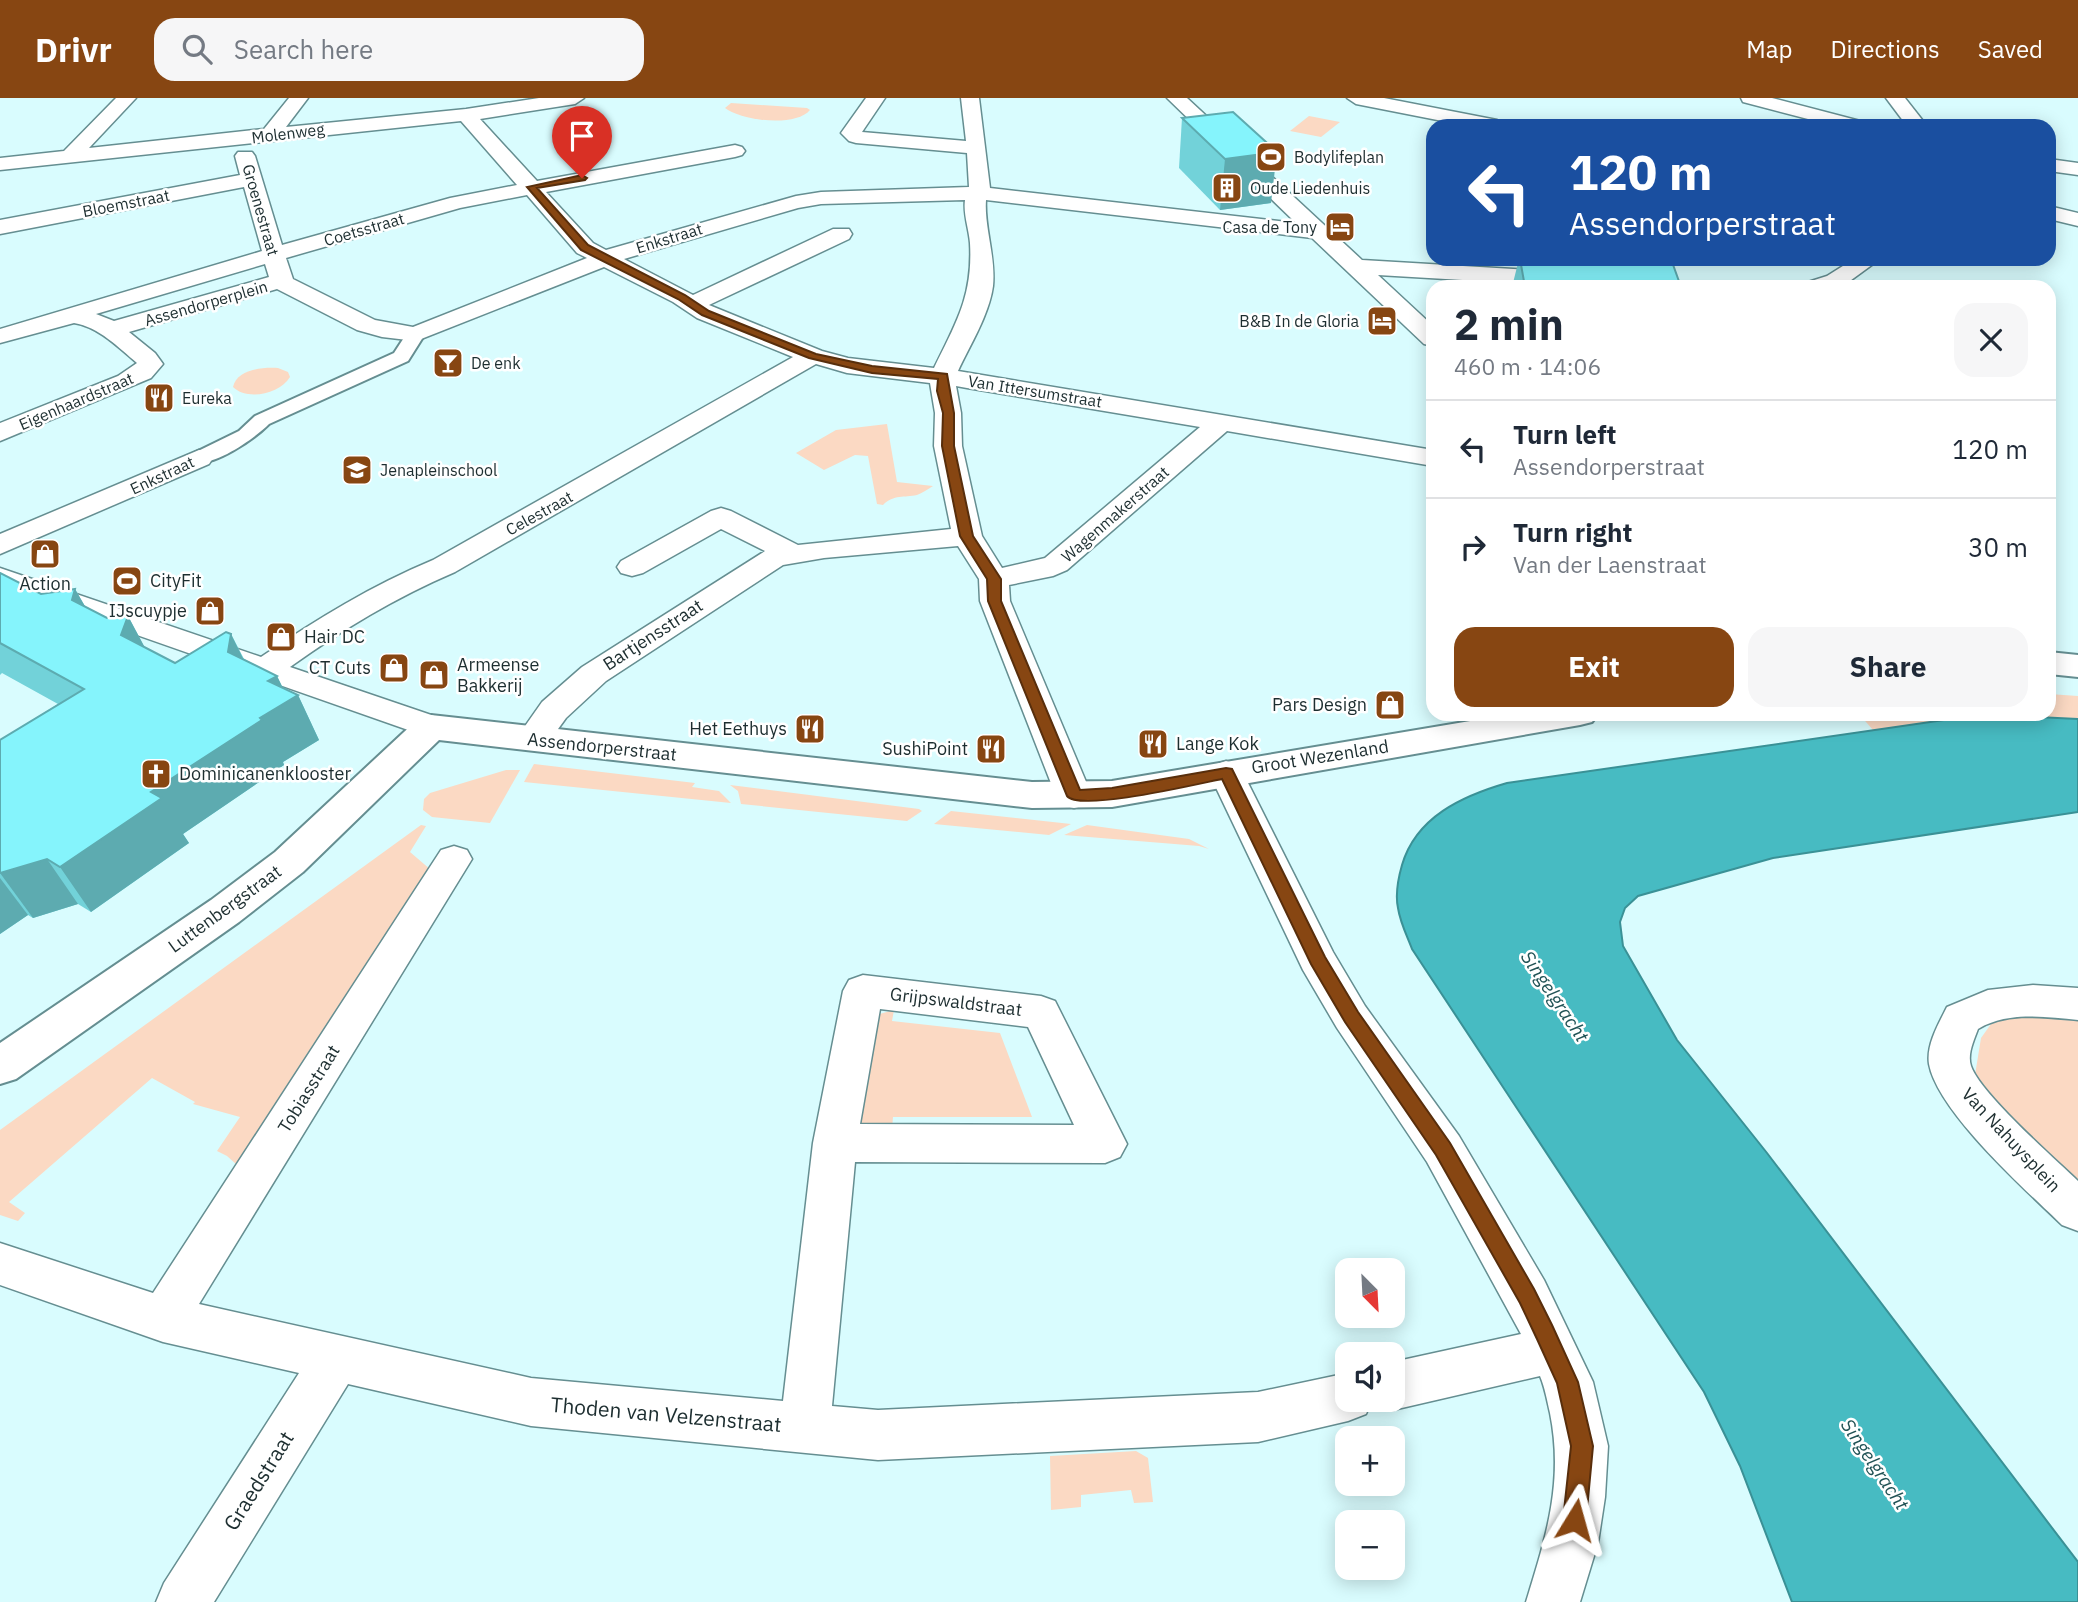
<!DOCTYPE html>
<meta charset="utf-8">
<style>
:root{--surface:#fff;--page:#f6f6f7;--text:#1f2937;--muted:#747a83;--line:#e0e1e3;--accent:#874612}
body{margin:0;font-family:"IBM Plex Sans",sans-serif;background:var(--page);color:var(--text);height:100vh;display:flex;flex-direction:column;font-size:26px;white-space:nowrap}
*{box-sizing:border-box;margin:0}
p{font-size:23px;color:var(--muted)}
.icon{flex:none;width:38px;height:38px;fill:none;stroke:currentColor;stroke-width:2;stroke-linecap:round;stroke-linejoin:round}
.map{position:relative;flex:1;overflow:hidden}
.sheet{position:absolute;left:1426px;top:182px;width:630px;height:441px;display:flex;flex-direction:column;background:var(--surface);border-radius:21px;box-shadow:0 4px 18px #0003}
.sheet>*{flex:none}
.hud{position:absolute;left:1426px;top:21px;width:630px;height:147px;border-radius:21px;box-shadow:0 4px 18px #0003;background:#1a4fa0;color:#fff;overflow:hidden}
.needle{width:46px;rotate:156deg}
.fabs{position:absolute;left:1335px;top:1160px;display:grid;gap:14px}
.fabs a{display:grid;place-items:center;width:70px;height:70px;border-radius:14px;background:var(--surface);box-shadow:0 4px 18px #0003;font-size:35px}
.pin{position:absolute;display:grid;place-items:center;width:60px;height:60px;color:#fff;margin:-72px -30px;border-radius:50% 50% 50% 0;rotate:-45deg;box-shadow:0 0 7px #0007}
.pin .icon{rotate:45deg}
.me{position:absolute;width:77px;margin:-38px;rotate:8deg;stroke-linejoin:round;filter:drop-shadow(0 0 5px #0008)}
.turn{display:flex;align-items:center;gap:24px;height:147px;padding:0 28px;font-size:32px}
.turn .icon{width:91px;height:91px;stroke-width:2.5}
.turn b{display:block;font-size:49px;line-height:60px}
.round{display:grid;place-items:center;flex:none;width:74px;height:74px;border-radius:21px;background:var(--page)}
.overview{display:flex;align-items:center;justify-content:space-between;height:119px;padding:0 28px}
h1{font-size:42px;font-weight:700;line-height:52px}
.primary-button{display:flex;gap:14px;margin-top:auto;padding:14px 28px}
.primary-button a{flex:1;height:80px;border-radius:21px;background:var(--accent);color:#fff;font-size:28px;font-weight:700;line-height:80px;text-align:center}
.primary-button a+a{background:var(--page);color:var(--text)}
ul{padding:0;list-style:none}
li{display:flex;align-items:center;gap:21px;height:98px;padding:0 28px;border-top:2px solid var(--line)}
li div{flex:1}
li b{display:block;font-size:26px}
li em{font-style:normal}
header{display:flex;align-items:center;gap:42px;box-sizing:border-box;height:98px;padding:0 35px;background:var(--accent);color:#fff}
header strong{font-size:33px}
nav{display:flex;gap:38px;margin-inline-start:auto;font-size:24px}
.search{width:490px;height:63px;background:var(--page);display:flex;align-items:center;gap:18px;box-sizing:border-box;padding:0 24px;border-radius:21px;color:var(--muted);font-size:26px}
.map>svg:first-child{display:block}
.green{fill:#fbd9c3}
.water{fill:#47bbc2;stroke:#3a9196;stroke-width:2}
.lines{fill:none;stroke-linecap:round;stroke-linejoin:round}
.pedestrian-casing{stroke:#658e91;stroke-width:4}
.minor-casing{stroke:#658e91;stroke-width:3}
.secondary-casing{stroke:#658e91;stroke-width:4}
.pedestrian{fill:#fff;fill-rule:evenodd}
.minor{fill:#fff;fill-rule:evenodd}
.secondary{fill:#fff;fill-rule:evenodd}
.wall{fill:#72d2d9}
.shaded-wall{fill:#5dabb0}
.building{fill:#85f4fc;stroke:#5dabb0;stroke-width:2}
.route{fill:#874612;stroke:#582e0c;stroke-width:2}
.labels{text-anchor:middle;stroke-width:5;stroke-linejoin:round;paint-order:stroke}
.far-street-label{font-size:16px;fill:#1d2e30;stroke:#fff}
.far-poi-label{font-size:16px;fill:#1d2e30;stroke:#fff;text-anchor:start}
.poi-label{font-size:18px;fill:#1d2e30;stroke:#fff;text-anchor:start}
.street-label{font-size:18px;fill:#1d2e30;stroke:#fff}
.water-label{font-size:19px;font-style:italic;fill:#215356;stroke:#fff}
.near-street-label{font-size:21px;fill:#1d2e30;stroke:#fff}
</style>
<header>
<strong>Drivr</strong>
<div class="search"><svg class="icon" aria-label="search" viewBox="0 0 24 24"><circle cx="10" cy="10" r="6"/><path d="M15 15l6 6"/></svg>Search here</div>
<nav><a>Map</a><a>Directions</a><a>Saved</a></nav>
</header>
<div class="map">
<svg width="2078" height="1504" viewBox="0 0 2078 1504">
<rect width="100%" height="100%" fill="#d9fcfe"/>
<g class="green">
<path d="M 731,5 L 807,10 L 810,12 C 795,30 740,22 725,10 Z"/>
<polygon points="1309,18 1340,24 1321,39 1290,33"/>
<path d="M 278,270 L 288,274 L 290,279 C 280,296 247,303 233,289 C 237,271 263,269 278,270 Z"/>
<path d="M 887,326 L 897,384 L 933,388 C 928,391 922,395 917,397 C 904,400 894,396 883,407 L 877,406 L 868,358 L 855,357 L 824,372 L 796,355 L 836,332 Z"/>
<path d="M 2049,596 L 2078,598 L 2078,621 C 2009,615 1941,623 1873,632 L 1859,616 L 2049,616 Z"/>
<polygon points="534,666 695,685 692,689 719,693 731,705 524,684"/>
<polygon points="506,672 520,672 490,725 432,719 423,712 424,701 430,695"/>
<polygon points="730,687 919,711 922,713 907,723 741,706 738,693"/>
<polygon points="951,713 1071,726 1049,737 934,726"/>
<polygon points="421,727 426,728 410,754 431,772 237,1067 227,1058 217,1053 240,1019 193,1006 195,1004 152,980 9,1104 25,1115 18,1123 0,1117 0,1032"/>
<polygon points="1087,727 1189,741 1209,751 1199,748 1064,737"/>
<polygon points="894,912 892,923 1000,935 1032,1019 893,1019 892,1031 859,1028 876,917"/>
<polygon points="2078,917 2078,1100 1999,1019 1975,977 1981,940 1991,926 2004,918"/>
<polygon points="1136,1353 1148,1360 1153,1404 1134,1405 1131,1392 1081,1397 1081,1409 1051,1412 1050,1358"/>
</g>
<path class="water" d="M 2019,618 L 2078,621 L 2078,714 L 1773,760 L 1638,798 L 1625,810 L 1620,824 L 1623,848 L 1677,942 L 1767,1055 L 2078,1464 L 2078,1504 L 1792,1504 L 1740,1368 L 1704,1294 L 1412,851 C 1407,838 1400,824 1398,810 C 1395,796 1398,781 1402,767 C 1416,719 1462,698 1507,685 L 1944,622 Z"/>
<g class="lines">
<g class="pedestrian-casing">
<path id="pedestrian" d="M 416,230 L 425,236 L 408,263 L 269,326 C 254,341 213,370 192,364 L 189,360 L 192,356 L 239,333 L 255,318 L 394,255 L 409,232 Z"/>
</g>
<g class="minor-casing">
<g id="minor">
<path d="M 116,0 L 136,0 L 89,50 L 264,31 L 289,0 L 308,0 L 286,29 L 466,11 L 539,0 L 584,0 L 575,6 L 480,21 L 537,83 L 735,47 L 742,49 L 745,53 L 742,57 L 735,59 L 546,94 L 593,145 L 606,152 L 796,98 L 821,94 L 969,89 L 967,55 L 856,45 L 849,43 L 841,35 L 866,0 L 885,0 L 862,34 L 966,43 L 961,0 L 979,0 L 990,90 L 1296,125 L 1167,0 L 1187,0 L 1362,162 L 1563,174 L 1571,176 L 1575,181 L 1571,186 L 1563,188 L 1378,177 L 1433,228 L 1433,248 L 1424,246 L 1312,140 L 986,102 C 984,129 996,159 993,188 C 989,217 970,247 958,273 L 1433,352 L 1433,368 L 1227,333 L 1067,472 L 1053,478 L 1009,487 L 1010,503 L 1092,698 L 1087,707 L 1074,710 L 1061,707 L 1056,698 L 980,503 L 979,481 L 958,448 L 824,460 L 783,467 L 606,583 L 566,620 L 545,649 L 533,652 L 521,649 L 516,641 L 542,604 L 582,569 L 765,453 L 721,431 L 643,475 L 632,478 L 621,475 L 617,469 L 621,463 L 711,413 L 721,410 L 731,413 L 798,447 L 951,431 L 934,348 L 935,315 L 930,285 L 847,275 L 816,266 L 455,474 C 394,500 344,531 290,569 L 443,621 L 448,629 L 443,637 L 431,640 L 0,489 L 0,470 L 261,559 C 317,521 371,488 433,462 L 793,259 L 697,220 L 673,204 L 604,169 L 416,243 L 382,239 L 357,232 L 277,191 L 129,234 L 155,255 L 163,266 L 151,280 L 0,343 L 0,325 L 118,278 L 137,265 C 119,250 99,229 74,225 L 0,245 L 0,231 L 262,153 L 244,89 L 0,136 L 0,122 L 240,77 L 235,58 L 238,54 L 252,54 L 255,58 L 282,147 L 450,100 L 517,87 L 461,23 L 0,72 L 0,60 L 64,53 ZM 527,97 L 577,155 L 587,160 L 413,229 L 375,222 L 293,181 L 286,160 L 460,110 ZM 965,102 C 963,116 969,131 970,145 C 973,198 956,225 934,270 L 848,260 L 822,253 L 709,207 L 849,141 L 852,136 L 849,131 L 833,131 L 693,197 L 624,161 L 798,110 L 821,106 ZM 265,166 L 269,179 L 114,223 L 96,216 ZM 956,288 L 967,290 L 1200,329 L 1045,460 L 1002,470 L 982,438 L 962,348 L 961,315 Z"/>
<polygon points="1347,0 1384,0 1497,22 1507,28 1468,28 1356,6"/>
<polygon points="1741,0 1772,0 1864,24 1867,28 1835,28 1743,4"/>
<polygon points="1886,0 1905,0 1927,28 1907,28"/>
<polygon points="2049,61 2078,65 2078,77 2049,73"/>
<polygon points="2049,108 2078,115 2078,128 2049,121"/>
<polygon points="1854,161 1880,161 1843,188 1804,189 1808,184 1827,178"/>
<polygon points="199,352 209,354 213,360 209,366 0,456 0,436"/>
<path d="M 1226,663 L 1238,667 L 1243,675 L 1333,854 L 1365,908 L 1459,1038 L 1544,1182 L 1593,1284 L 1608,1348 L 1605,1399 L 1598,1445 L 1580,1504 L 1526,1504 C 1546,1439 1564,1384 1550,1315 C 1547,1302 1545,1290 1540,1278 L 1393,1312 L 1374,1302 L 1393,1302 L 1393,1264 L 1521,1236 L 1427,1064 L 1337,930 L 1303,872 L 1209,675 L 1214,667 Z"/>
<path d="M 454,748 L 467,752 L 472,761 L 199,1206 L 531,1280 L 783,1303 L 813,1045 L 843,893 L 849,882 L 863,877 L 1041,898 L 1055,903 L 1127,1046 L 1120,1059 L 1105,1065 L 855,1064 L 832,1308 L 878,1312 L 1258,1294 L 1348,1275 L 1348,1302 L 1372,1302 L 1366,1316 L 1348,1323 L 1258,1344 L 878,1362 L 531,1328 L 348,1286 L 214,1504 L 156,1504 L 164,1485 L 299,1275 L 163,1244 L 0,1187 L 0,1145 L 153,1195 L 441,752 ZM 880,911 L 1028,929 L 1074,1027 L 860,1026 Z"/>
<path d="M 2033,887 L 2078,890 L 2078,922 C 2045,919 2008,913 1978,931 C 1974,942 1967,956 1971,968 C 1980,995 2055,1061 2078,1083 L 2078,1133 L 2062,1127 C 2026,1092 1938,1014 1929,966 C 1926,947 1939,925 1947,909 L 1988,892 Z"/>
</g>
</g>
<g class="secondary-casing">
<g id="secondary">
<polygon points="2049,554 2078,557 2078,579 2049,576"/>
<polygon points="1512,616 1598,616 1592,624 1580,627 1112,709 1032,710 439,642 303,774 239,824 16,981 0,986 0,945 211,802 275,754 418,621 431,617 1032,684 1112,683"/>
</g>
</g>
<use href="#pedestrian" class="pedestrian"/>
<use href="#minor" class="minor"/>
<use href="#secondary" class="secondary"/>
</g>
<g class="wall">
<polygon points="1182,20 1271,105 1220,112 1179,70"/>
<polygon points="1519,161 1671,161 1681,189 1512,189"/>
<polygon points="0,475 41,496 75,491 86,510 107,520 128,518 145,550 175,565 231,536 244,561 277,578 283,590 298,597 319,642 283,664 284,667 183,736 189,745 91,814 78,806 33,820 28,817 0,836 0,642 58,606 2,575 0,577"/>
</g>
<g class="shaded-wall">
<polygon points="1277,54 1271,105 1220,112 1225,61"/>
<polygon points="75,491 101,536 72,502"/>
<polygon points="128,518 152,563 121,537"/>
<polygon points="231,536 253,581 228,554"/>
<polygon points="277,578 289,603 298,597 319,642 283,664 284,667 183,736 189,745 91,814 60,769 151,694 260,620 268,583"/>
<polygon points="47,761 78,806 33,820 0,775"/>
<polygon points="0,780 28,817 0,836"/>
</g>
<g class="building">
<polygon points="1233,14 1277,54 1225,61 1182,20"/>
<polygon points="1520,161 1671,161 1681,189 1525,189"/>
<polygon points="0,475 41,496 75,491 72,502 107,520 128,518 121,537 175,565 226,534 231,536 228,554 277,578 268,583 298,597 260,620 262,622 151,694 162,700 60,769 47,761 0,775 0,642 84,591 0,545"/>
</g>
<path class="route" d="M 582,77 L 587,80 L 585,82 L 537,90 L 588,147 L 685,197 L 709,213 L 816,256 L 872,268 L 947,276 L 954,315 L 954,348 L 973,438 L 1001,481 L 1001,503 L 1080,692 L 1112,690 L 1226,670 L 1232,671 L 1325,859 L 1358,914 L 1450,1045 L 1534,1191 L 1552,1227 L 1578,1284 L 1593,1348 L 1586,1422 L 1583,1430 L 1575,1433 L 1567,1430 L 1563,1422 L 1571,1348 L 1557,1285 L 1537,1241 L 1520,1205 L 1436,1057 L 1345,924 L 1311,866 L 1222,681 C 1197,686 1080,714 1067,698 L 988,503 L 987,481 L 960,438 L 942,348 L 943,315 L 937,293 L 938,281 L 872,275 L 809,260 L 702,217 L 678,201 L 581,152 L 527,89 Z"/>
<defs>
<g id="stadium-square" transform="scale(1.575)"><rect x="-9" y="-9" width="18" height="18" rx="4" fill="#874612" stroke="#fff"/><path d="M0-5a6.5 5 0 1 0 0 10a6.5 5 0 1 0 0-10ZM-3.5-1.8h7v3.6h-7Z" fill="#fff"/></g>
<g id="building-square" transform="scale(1.575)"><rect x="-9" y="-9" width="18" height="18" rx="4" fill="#874612" stroke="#fff"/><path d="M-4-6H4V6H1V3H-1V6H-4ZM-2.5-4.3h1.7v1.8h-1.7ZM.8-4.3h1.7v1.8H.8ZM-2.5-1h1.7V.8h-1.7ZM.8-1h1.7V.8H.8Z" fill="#fff"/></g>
<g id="hotel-square" transform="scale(1.575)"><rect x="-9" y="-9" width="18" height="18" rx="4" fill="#874612" stroke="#fff"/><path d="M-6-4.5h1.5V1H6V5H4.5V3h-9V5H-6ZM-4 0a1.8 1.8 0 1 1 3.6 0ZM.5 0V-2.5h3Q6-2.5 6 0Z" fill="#fff"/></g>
<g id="bar-square" transform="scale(1.575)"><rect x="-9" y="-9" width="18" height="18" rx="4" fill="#874612" stroke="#fff"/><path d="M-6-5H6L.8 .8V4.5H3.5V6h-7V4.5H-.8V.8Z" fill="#fff"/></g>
<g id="restaurant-square" transform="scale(1.575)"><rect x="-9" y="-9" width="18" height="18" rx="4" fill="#874612" stroke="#fff"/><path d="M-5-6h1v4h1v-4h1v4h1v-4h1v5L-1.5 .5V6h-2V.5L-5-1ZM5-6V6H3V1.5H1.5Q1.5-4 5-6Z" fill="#fff"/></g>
<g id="school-square" transform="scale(1.575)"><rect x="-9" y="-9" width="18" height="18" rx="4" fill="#874612" stroke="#fff"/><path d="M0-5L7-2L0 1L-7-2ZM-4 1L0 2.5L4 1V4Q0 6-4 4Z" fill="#fff"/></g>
<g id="shop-square" transform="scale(1.575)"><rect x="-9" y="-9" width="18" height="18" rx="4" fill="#874612" stroke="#fff"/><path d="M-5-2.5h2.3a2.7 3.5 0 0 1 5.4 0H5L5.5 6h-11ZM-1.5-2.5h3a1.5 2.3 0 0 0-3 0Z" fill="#fff"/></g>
<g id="church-square" transform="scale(1.575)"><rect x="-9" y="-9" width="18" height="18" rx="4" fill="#874612" stroke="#fff"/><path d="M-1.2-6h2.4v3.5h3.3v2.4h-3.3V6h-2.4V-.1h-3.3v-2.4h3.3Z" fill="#fff"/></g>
</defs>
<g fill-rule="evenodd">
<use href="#stadium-square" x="1271" y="59"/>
<use href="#building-square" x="1227" y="90"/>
<use href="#hotel-square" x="1340" y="129"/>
<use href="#hotel-square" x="1382" y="223"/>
<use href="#bar-square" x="448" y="265"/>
<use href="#restaurant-square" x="159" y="300"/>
<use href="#school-square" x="357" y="372"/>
<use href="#shop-square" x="45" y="456"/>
<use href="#stadium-square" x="127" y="483"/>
<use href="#shop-square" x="210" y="513"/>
<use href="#shop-square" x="281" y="539"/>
<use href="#shop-square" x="394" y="570"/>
<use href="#shop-square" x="434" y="577"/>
<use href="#shop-square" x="1390" y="607"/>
<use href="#restaurant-square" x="810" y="631"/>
<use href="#restaurant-square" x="1153" y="646"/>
<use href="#restaurant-square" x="991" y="651"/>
<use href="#church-square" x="156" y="676"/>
</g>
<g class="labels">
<g class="far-street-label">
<text transform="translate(288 35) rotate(-7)" y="6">Molenweg</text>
<text transform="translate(126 105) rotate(-11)" y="6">Bloemstraat</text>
<text transform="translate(261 112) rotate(74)" y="6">Groenestraat</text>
<text transform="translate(364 131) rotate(-16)" y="6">Coetsstraat</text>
<text transform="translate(669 140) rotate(-17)" y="6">Enkstraat</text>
<text transform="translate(206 205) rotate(-16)" y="6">Assendorperplein</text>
<text transform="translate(1035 293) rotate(9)" y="6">Van Ittersumstraat</text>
<text transform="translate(76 303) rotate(-23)" y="6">Eigenhaardstraat</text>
<text transform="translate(162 377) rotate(-25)" y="6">Enkstraat</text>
<text transform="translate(539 415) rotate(-29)" y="6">Celestraat</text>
<text transform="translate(1115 416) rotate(-41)" y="6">Wagenmakerstraat</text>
</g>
<g class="far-poi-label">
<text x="1294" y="65">Bodylifeplan</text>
<text x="1250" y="96">Oude Liedenhuis</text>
<text x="1317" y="135" text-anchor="end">Casa de Tony</text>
<text x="1359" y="229" text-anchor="end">B&amp;B In de Gloria</text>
<text x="471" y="271">De enk</text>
<text x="182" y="306">Eureka</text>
<text x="380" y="378">Jenapleinschool</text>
</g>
<g class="poi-label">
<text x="150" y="489">CityFit</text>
<text x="45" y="492" text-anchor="middle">Action</text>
<text x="187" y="519" text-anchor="end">IJscuypje</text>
<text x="304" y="545">Hair DC</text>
<text x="457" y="573">Armeense<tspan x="457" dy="21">Bakkerij</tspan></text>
<text x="371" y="576" text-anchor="end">CT Cuts</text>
<text x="1367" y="613" text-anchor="end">Pars Design</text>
<text x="787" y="637" text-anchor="end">Het Eethuys</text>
<text x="1176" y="652">Lange Kok</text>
<text x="968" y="657" text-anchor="end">SushiPoint</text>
<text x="179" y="682">Dominicanenklooster</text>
</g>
<g class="street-label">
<text transform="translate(653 537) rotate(-33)" y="6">Bartjensstraat</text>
<text transform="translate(602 649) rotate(6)" y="6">Assendorperstraat</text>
<text transform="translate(1320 659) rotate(-9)" y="6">Groot Wezenland</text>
<text transform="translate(225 811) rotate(-36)" y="6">Luttenbergstraat</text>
<text transform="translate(956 904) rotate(7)" y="6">Grijpswaldstraat</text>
<text transform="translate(309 991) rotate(-58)" y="6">Tobiasstraat</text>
<text transform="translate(2011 1042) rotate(47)" y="6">Van Nahuysplein</text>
</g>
<g class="water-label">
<text transform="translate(1555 898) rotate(56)" y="7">Singelgracht</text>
<text transform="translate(1875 1366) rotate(56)" y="7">Singelgracht</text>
</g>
<g class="near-street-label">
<text transform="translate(666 1317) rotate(5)" y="7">Thoden van Velzenstraat</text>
<text transform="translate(259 1383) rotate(-58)" y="7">Graedstraat</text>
</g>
</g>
</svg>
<div class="fabs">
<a><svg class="needle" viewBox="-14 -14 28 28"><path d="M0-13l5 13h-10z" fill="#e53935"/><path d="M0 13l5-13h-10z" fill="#747a83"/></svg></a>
<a><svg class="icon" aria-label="sound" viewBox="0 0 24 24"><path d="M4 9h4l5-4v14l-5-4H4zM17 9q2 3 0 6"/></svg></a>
<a>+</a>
<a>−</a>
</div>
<div class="pin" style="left:582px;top:80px;background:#d93025"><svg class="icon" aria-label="arrive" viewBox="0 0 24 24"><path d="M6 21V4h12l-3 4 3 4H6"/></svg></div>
<svg class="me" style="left:1575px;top:1422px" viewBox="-20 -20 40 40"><path d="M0-17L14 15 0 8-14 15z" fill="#874612" stroke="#fff" stroke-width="4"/></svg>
<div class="hud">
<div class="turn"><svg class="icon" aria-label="left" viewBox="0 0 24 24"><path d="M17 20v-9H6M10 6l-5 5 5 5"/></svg><div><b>120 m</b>Assendorperstraat</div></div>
</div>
<section class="sheet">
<div class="overview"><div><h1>2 min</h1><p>460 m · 14:06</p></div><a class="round"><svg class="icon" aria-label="close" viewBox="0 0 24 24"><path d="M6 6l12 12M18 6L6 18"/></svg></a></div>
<ul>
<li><svg class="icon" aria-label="left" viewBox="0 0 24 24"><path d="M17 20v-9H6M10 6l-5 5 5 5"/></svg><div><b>Turn left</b><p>Assendorperstraat</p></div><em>120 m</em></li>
<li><svg class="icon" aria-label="right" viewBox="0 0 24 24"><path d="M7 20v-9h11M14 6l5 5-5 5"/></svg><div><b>Turn right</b><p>Van der Laenstraat</p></div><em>30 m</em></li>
</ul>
<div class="primary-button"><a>Exit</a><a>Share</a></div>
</section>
</div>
